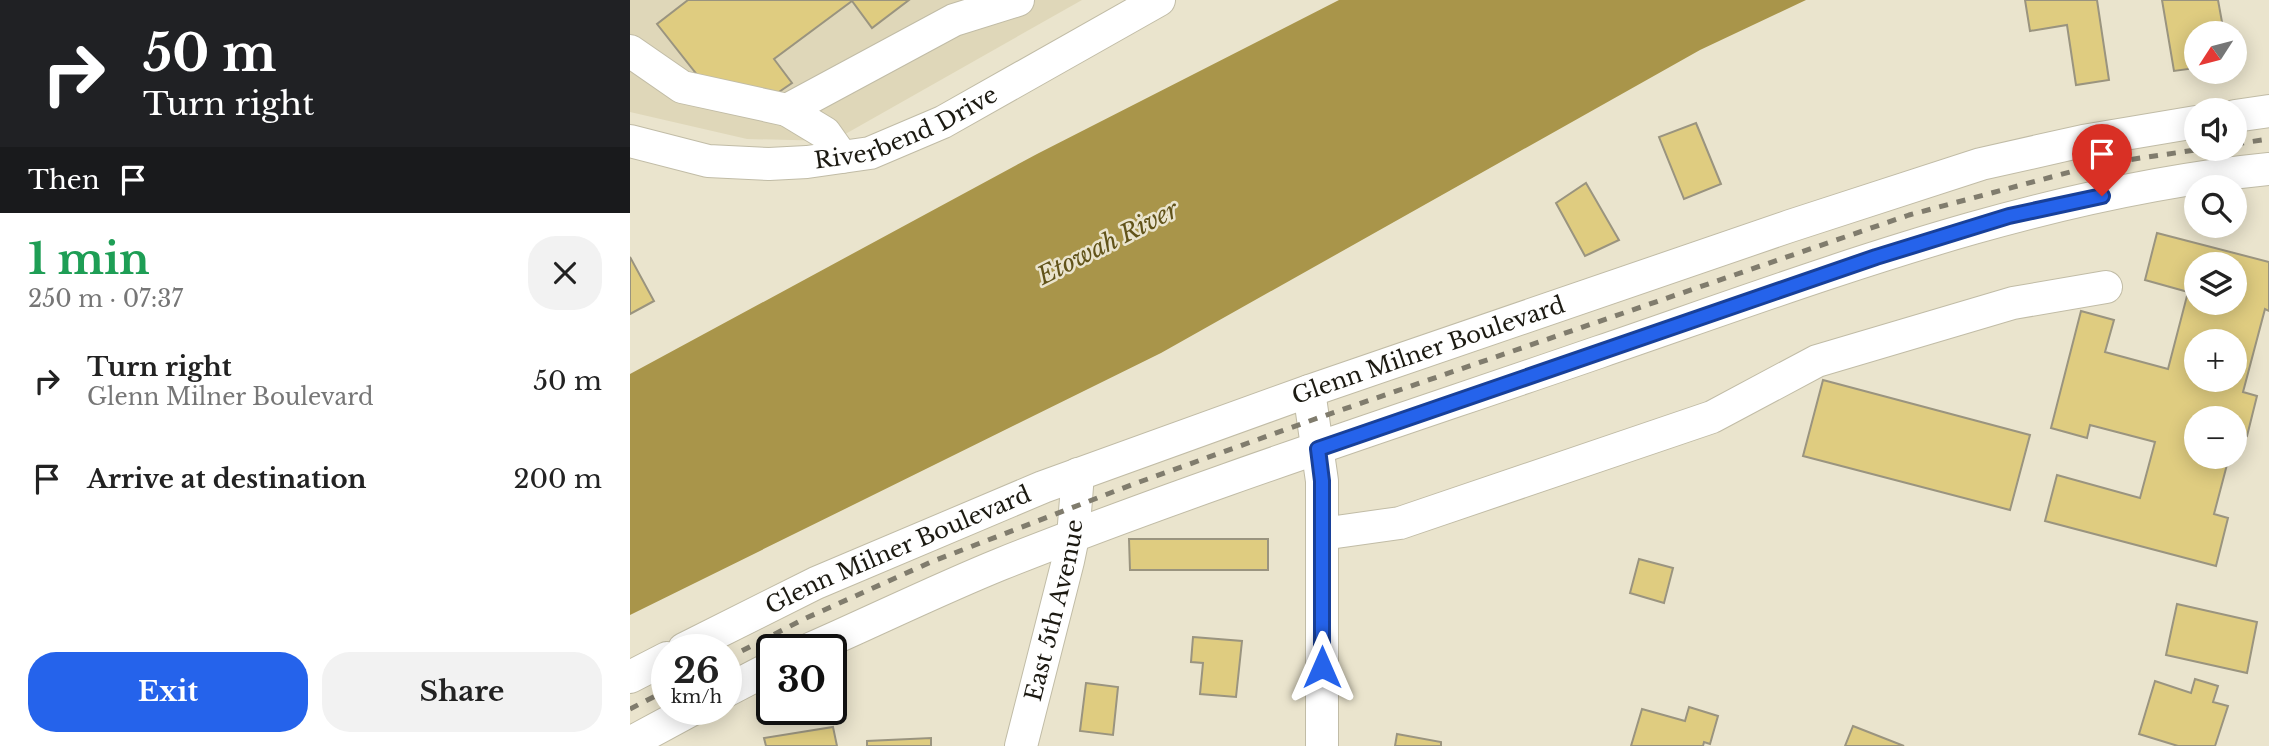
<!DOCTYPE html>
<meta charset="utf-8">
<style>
:root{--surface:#fff;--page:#f2f2f2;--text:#222;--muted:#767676;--accent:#2563eb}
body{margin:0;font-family:"Libre Baskerville",serif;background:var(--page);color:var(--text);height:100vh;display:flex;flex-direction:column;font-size:26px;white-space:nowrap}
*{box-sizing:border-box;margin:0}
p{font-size:23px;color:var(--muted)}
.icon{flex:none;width:38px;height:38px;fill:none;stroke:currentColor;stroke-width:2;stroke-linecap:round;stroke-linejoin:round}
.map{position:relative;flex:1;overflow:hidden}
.panel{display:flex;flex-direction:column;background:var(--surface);width:630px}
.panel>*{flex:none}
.hud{background:#202124;color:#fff;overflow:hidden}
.needle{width:46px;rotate:234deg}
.buttons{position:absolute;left:1554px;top:21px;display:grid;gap:14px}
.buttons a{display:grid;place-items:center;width:63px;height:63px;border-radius:50%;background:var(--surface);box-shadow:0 4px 18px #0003;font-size:35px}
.speed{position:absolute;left:21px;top:634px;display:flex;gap:14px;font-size:35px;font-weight:700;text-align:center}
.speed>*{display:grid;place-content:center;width:91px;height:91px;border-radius:50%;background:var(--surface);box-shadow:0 4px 18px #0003;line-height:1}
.speed small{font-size:18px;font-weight:400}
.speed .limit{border:4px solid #111;border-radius:10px;background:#fff;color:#111}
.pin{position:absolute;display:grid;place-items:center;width:60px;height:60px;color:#fff;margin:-72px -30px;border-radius:50% 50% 50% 0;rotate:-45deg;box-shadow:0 0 7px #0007}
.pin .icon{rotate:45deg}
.me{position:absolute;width:77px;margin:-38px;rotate:0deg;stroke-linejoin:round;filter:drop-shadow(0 0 5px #0008)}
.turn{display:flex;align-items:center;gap:24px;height:147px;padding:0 28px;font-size:32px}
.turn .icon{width:91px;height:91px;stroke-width:2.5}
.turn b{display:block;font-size:49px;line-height:60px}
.then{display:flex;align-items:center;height:66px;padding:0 28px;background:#0003;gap:14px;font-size:26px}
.round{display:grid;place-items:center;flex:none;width:74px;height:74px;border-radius:28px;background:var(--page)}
.summary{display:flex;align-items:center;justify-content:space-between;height:119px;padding:0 28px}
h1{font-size:42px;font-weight:800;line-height:52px;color:#1e9e55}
.primary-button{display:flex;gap:14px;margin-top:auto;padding:14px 28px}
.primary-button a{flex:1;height:80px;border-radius:28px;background:var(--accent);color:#fff;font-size:28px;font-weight:800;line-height:80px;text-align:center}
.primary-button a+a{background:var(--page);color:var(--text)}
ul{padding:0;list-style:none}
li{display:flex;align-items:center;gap:21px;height:98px;padding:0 28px}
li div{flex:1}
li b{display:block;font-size:26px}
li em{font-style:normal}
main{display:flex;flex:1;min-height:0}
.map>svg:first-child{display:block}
.built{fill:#dfd7b9}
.water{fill:#a9954a}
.building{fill:#dfcc80;stroke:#9a947f;stroke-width:2;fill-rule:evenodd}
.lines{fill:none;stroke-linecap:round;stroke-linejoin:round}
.minor-casing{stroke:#c1bca6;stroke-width:34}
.minor{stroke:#fff;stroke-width:32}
.rail{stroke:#807c6d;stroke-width:5;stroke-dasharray:9 9;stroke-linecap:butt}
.route-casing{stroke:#184099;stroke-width:18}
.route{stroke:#2563eb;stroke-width:12}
.labels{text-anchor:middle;stroke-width:5;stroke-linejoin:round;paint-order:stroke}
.street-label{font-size:23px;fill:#1c1a12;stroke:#eae4cd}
.water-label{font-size:24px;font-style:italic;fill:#615319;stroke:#eae4cd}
</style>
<main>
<section class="panel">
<div class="hud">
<div class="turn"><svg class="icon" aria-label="right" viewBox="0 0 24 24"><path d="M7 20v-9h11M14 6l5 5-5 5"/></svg><div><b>50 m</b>Turn right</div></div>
<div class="then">Then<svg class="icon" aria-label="arrive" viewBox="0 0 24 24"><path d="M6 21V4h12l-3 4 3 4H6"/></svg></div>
</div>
<div class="summary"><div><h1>1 min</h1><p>250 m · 07:37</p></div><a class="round"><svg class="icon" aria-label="close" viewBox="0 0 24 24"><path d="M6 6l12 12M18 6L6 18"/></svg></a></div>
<ul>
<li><svg class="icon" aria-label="right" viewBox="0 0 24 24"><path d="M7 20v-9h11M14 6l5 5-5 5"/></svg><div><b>Turn right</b><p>Glenn Milner Boulevard</p></div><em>50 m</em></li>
<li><svg class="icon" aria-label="arrive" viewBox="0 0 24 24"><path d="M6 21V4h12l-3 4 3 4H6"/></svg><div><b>Arrive at destination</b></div><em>200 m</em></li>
</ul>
<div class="primary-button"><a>Exit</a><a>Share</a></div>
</section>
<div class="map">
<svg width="1639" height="746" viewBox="0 0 1639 746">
<rect width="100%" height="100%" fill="#eae4cd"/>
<polygon class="built" points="0,0 452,0 203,141 117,139 0,112"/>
<polygon class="water" points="709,0 1176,0 1070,50 531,353 0,615 0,374 407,154"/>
<g class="building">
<polygon points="58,0 279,0 242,28 222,1 144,59 162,83 143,96 76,86 27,24"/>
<polygon points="1395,0 1467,0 1479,80 1446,85 1437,25 1400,31"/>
<polygon points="1532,0 1588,0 1594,33 1566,33 1566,68 1544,71"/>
<polygon points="1066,123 1091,184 1054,199 1029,137"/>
<polygon points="956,183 989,240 955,256 926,203"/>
<path d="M 1527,233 L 1639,262 L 1639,311 L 1635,309 L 1613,392 L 1627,396 L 1617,436 L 1605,434 L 1605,436 L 1605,418 L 1566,418 L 1566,457 L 1599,457 L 1584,514 L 1598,518 L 1586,566 L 1415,521 L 1427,475 L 1510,498 L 1525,442 L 1460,425 L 1457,438 L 1421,428 L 1451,311 L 1484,320 L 1475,352 L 1538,369 L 1558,292 L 1515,280 ZM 1566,264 L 1605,264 L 1605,303 L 1566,303 ZM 1566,341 L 1605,341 L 1605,380 L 1566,380 Z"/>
<polygon points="0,257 24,301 0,314"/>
<polygon points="1193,380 1400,435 1380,510 1173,456"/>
<polygon points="499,539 638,539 638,570 500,570"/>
<polygon points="1009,559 1043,568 1034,603 1000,593"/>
<polygon points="1547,604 1627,622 1617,673 1536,655"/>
<polygon points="563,637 612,641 606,697 570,694 573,663 561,662"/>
<polygon points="1565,679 1588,686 1583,702 1598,706 1585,746 1548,746 1509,734 1525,681 1561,693"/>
<polygon points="456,683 488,687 483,735 450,731"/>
<polygon points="1059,707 1088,716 1080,744 1074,742 1073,746 1001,746 1012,709 1055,721"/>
<polygon points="1223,726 1274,746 1215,746"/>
<polygon points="203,727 207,746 136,746 134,738"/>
<polygon points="767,734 811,742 811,746 765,746"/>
<polygon points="301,738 301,746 237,746 237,741"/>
</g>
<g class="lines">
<g class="minor-casing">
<g id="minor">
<polyline points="0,51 52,87 157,110 324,20 388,0"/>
<polyline points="157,110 195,133 212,157"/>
<polyline points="1605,116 1639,111"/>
<path id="s1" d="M 0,141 L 78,161 L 139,164 L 177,162 L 240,153 L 313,122 L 529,0"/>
<polyline points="679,391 692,481 692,746"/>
<polyline points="692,534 770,523 1082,417 1187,361 1383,303 1476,287"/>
<path id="s2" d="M 54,649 L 186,583 L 413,487 L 679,391 L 1160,226 L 1351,164 L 1453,141 L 1566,122"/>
<path d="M 180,649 C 244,621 307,590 371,564 C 567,486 769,421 969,352 C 1188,277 1407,192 1639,169"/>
<polyline points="0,677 37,658"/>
<polyline points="96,691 142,667"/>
<polyline points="0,743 63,709"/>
<path id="s3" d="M 391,746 L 438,561 L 443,537 L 448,474"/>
</g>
</g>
<use href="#minor" class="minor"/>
<g class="rail">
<polyline points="1605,144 1639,139"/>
<polyline points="96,659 174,619 301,562 501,485 685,419 1279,215 1470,164 1572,149"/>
<polyline points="0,709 37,690"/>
</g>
</g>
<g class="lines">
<g class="route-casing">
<polyline id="route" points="692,667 692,481 688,449 1246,257 1379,216 1472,196"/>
</g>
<use href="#route" class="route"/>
</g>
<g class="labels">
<g class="street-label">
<text dy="8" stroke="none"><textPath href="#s1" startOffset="285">Riverbend Drive</textPath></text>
<text dy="8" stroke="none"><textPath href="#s2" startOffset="803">Glenn Milner Boulevard</textPath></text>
<text dy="8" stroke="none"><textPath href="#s2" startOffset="236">Glenn Milner Boulevard</textPath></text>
<text dy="8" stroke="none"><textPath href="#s3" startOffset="140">East 5th Avenue</textPath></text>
</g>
<g class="water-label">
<text transform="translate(478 243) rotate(-27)" y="8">Etowah River</text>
</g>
</g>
</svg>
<div class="buttons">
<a><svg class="needle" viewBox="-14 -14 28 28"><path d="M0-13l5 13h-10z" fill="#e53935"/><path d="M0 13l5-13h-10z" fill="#767676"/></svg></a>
<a><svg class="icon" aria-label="sound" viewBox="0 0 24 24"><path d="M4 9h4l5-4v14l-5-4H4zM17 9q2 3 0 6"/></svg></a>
<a><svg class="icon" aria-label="search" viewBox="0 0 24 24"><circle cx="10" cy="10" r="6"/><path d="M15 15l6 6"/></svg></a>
<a><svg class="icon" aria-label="layers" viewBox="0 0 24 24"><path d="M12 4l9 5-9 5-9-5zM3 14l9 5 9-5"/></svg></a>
<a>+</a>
<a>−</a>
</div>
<div class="speed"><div>26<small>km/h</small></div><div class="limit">30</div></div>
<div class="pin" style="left:1472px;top:196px;background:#d93025"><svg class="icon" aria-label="arrive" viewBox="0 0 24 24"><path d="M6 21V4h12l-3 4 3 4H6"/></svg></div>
<svg class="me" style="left:692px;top:667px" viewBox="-20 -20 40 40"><path d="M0-17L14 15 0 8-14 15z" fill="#2563eb" stroke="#fff" stroke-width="4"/></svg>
</div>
</main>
